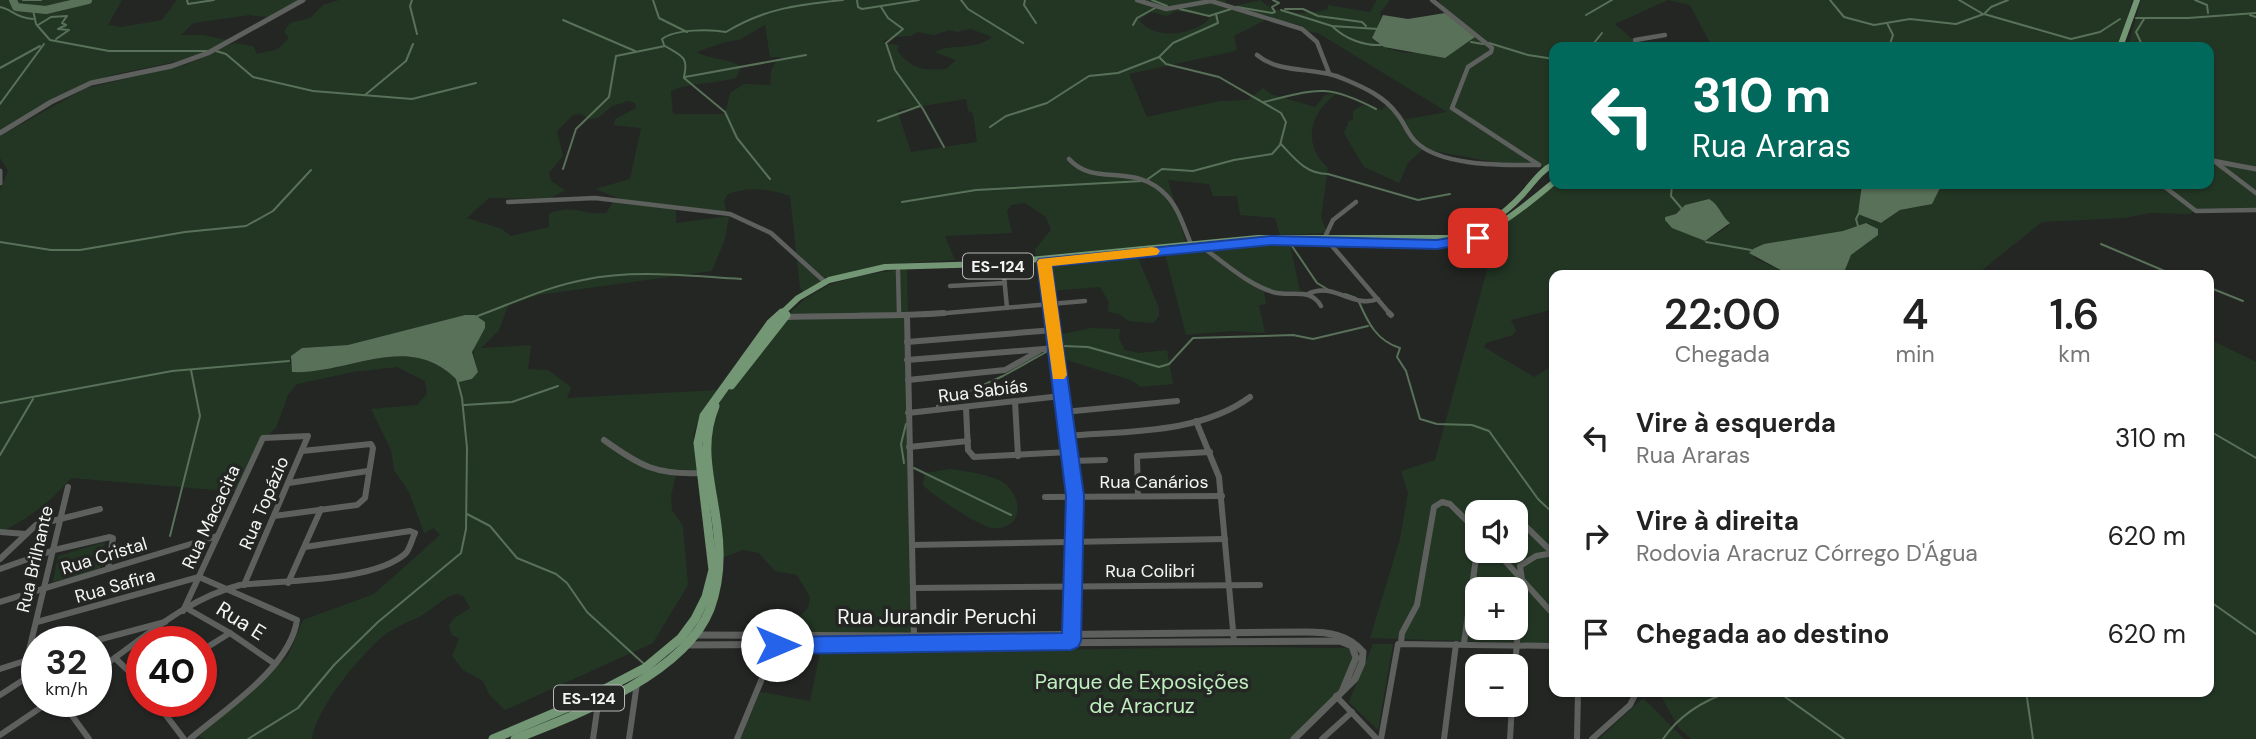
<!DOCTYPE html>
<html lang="pt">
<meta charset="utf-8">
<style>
:root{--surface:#fff;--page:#f2f2f2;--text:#222;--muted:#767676}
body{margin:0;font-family:"DM Sans",sans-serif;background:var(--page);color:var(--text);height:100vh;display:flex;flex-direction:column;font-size:26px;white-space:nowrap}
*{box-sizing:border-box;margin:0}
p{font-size:23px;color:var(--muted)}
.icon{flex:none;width:38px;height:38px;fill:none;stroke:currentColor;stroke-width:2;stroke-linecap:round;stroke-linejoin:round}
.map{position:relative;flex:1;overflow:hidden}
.drawer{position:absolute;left:1549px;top:270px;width:665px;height:427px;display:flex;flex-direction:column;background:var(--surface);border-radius:14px;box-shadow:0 2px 5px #0004}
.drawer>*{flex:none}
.hud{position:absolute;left:1549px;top:42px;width:665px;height:147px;border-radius:14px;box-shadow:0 2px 5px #0004;background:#00695c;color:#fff;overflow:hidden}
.tools{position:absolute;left:1465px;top:500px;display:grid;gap:14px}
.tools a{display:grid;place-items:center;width:63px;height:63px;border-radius:14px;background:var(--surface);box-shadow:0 2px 5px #0004;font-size:35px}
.speed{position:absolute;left:21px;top:626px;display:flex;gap:14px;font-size:35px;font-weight:700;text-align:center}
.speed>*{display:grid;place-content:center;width:91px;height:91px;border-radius:50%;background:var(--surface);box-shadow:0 2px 5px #0004;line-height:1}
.speed small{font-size:18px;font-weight:400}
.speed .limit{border:10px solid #d22;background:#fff;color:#111}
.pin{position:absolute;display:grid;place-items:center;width:60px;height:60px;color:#fff;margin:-30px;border-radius:14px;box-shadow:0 4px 10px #0006}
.me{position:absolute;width:77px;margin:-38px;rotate:90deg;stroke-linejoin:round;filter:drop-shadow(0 0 5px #0008)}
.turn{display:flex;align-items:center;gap:24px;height:147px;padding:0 28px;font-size:32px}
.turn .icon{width:91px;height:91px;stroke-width:2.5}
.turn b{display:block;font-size:49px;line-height:60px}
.eta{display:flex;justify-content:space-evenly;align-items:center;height:119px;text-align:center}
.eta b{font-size:42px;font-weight:600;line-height:49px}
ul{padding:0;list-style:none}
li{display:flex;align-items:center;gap:21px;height:98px;padding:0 28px}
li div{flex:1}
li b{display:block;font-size:26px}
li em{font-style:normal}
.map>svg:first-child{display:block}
.green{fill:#233624;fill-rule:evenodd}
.water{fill:#587158}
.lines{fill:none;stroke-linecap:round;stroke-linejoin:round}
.stream{stroke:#587158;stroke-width:2}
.river{stroke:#587158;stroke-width:8}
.minor-far1{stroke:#5e605e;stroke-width:4.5}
.minor{stroke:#5e605e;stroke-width:6}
.tertiary-far1{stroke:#5e605e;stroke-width:5}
.tertiary{stroke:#5e605e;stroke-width:7}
.primary-far1{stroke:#739774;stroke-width:6}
.primary{stroke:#739774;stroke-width:9}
.route{fill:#2563eb;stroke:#184099;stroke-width:2}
.slow{fill:#f59e0b}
.labels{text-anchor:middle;stroke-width:7;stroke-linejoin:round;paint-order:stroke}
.shield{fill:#242624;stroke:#b6b7b6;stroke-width:2}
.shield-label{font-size:16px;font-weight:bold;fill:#f4f5f4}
.street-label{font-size:18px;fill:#f4f5f4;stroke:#242624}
.near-street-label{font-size:21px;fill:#f4f5f4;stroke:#242624}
.near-park-label{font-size:21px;fill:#bfeebf;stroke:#242624}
</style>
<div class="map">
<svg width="2256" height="739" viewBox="0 0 2256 739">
<rect width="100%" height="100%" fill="#242624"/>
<g class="green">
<polygon points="0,0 122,0 108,25 121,27 162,20 177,0 300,0 270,18 250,15 193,23 181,35 203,35 231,41 198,57 116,74 89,82 0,131"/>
<path d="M 339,0 L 1225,0 L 1229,7 L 1261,0 C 1271,15 1312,15 1328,9 L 1328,5 L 1370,12 L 1377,0 L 1390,0 L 1380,13 L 1381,17 L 1372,39 C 1399,62 1436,51 1467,44 L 1438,0 L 1668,0 L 1615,24 L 1641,47 L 1554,47 L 1554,172 L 1539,166 L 1505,164 L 1423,149 L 1408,163 L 1399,183 L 1364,167 L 1344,133 L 1349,121 L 1353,120 L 1353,111 L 1362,105 L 1382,110 L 1385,106 L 1395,110 L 1402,120 L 1447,112 L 1318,33 L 1306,31 L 1304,26 L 1269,18 L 1234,36 L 1237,49 L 1235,51 L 1129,74 L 1147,117 L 1220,101 L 1248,100 L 1263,88 L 1271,94 L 1315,107 L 1325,95 L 1337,93 C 1310,113 1301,143 1328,168 L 1321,217 L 1327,233 L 1280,235 L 1275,218 L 1240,215 L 1237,196 L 1213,196 L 1209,184 L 1168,180 L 1186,243 L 1036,256 L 1035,249 L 1051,230 L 1046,217 L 1025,203 L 1011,205 L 1007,212 L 1012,233 L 945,236 L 955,260 C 897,263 856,266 803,292 L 800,287 L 790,196 C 769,189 749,186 728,194 L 724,201 L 726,211 L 676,210 L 676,223 L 729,216 L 725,239 L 712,271 L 538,295 L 508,306 L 499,330 L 481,348 L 531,345 L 528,369 L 548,370 L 571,387 L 567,398 L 718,390 L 702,411 L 693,435 L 699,474 L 676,475 L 671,496 L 672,510 L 683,526 L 688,585 L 653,643 L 505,710 L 489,694 L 483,681 L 463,670 L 452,656 L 459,638 L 452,635 L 449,626 L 453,619 L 470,608 L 463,596 L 456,594 C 442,598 432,610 419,617 C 408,622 397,626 386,634 C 362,652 315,710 312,739 L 205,739 L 199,736 L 288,656 L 303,620 L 374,594 L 440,535 L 434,528 L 424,533 L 409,492 L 394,470 L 391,450 L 371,409 L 417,405 L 427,394 L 425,381 L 397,367 L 353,372 L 297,384 L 288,395 L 276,428 L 265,438 L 240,492 L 71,478 C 53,500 26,521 0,532 L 0,190 L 8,171 L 0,158 L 0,136 L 86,88 L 185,65 L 234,43 L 253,46 L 257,54 L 278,49 L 289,38 L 284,32 L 290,23 L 310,18 L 323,5 ZM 1176,11 L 1208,15 L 1209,19 C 1193,36 1154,40 1139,20 L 1151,12 L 1167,16 ZM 765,25 L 770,57 L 782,57 C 772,63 769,73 771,85 L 744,84 L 730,93 L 725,114 L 673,114 L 671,91 C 691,82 714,84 736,78 L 741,67 C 730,58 710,60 697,52 L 725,42 L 739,40 ZM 971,29 L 992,37 C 976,51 952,43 934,52 L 956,60 L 946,69 C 923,71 911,69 897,50 L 899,45 L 887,44 L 883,41 L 893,37 L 911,36 L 918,32 L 934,35 L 949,30 L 957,32 ZM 966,99 L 968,111 L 973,113 L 977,142 L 911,152 L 897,110 ZM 629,101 L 635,103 L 636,108 L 615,119 L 614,125 L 641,128 L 630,179 L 595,189 L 616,197 L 606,213 C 581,215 577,204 549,213 L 549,227 L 511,236 L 502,229 L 467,218 L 489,198 L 549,199 L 565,190 L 551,181 L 549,173 L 563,156 L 557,131 L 573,115 L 581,114 L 589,119 L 598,118 L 612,106 ZM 465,315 L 475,315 L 482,334 C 468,349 476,356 477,373 L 472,379 L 459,382 C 408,329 351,375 293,372 L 290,360 L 302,348 L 348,345 Z"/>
<polygon points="1668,0 2132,0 2119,47 1712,47 1690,5"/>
<path d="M 2141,0 L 2256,0 L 2256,210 L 2194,211 L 2190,214 L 2150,213 L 2125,218 L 2042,222 L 1976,275 L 1843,275 L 1851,255 L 1867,243 L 1873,225 L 1866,223 L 1843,231 L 1753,249 L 1754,258 L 1790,275 L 1554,275 L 1554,309 L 1511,320 L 1516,331 L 1513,335 L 1486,343 L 1484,347 L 1534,377 L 1554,365 L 1554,644 L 1370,638 L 1400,539 L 1408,493 L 1401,471 L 1435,460 L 1493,248 L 1482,238 L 1498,230 L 1554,183 L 1862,184 L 1860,190 L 1873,221 L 1877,223 L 1884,222 L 1900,210 L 1923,206 L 1940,188 L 1939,184 L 2208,184 L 2208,47 L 2128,47 ZM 1709,199 L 1729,226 L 1705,241 L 1683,232 L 1665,217 L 1676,214 L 1685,205 ZM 1477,513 L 1516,513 L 1516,551 L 1477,551 ZM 1477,590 L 1516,590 L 1516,628 L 1477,628 Z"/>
<polygon points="1289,240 1300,291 1264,292 1266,304 1259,305 1265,333 1230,331 1186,335 1164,250"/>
<polygon points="1136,253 1159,308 1159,316 1153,323 1129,321 1119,314 1108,312 1109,302 1100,287 1051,291 1045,261"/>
<polygon points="907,268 915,642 771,643 808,608 810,597 797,575 775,571 759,553 743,550 719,559 707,457 718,404 786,316 805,299 829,285 854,277"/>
<polygon points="1091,328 1120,329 1119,338 1125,350 1139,353 1167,350 1173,384 1141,387 1131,380 1060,358 1058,335"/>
<polygon points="2209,339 2256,362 2256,739 1691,739 1679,728 1658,691 2208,691"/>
<path d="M 950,469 C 965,471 985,474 999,480 C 1024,493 1025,530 993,528 C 980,527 932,495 923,485 L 925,473 Z"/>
<polygon points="105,542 100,569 53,582 58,556"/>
<polygon points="1373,644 1393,644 1378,730 1349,702"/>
<polygon points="1240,647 1346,648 1351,649 1359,664 1338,693 1295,739 740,739 760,692 810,701 820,653"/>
<polygon points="1643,698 1684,739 1599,739"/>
</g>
<g class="water">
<polygon points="1445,13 1475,37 1445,58 1384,47 1372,38 1383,15 1408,19"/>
<polygon points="1862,184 1939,184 1940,188 1932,204 1900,210 1881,223 1858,214"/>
<path d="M 1709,199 C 1719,204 1721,216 1730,223 L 1705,241 L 1672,228 L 1665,220 L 1665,217 L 1676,214 L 1685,205 Z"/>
<polygon points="1866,223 1878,229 1878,235 1851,255 1843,275 1790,275 1749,253 1753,249 1764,244 1843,231"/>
<path d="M 465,315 L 475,315 L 485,322 L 485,328 L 472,352 L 478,372 L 472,379 L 459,382 C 409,329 350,375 292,372 L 291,356 L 302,348 L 348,345 Z"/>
</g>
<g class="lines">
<g class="stream">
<polyline points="23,0 41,0"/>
<polyline points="187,0 188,4 214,0"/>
<polyline points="412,0 410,6 417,34"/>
<polyline points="653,0 659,18 687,32"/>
<polyline points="857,0 858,7 862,9 919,0"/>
<polyline points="961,0 968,9 1023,43"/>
<polyline points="1025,0 1024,5 1036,23"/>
<polyline points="1152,0 1167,6"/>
<polyline points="1830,0 1844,17 1874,25 1910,19 1956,24 1984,14 2071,39 2100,32 2120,19"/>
<polyline points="1959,0 1983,14"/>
<polyline points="2195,0 2207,5 2208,13"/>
<path d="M 0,7 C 12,9 15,18 33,19"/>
<polyline points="881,7 888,18 903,29 886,43 895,70 923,109 944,147"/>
<polyline points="1237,7 1272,13 1275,12 1272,7 1279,3 1273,0"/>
<polyline points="1180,9 1209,16 1231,9"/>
<polyline points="1285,9 1303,9 1318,16 1362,22 1366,26"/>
<polyline points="33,10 36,24 50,40 109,51 207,51"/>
<polyline points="1281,10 1332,26 1378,29"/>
<polyline points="1985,13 1991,7 2008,0"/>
<polyline points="1586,15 1612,0"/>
<polyline points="2250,15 2256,17"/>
<polyline points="2136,18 2188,18 2256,13"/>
<polyline points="563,20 635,51"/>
<polyline points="1887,23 1893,35 1889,47"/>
<polyline points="38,25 51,17 67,16 62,23 66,25 58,29 69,30 56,39"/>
<polyline points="1133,25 1137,18 1155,8"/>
<path d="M 1332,26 C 1345,39 1364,46 1382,45"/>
<polyline points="1471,42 1483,44"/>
<polyline points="1489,43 1528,55 1554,59"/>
<path d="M 664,45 L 662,39 C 675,29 710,29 726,32 C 766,8 797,5 843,0"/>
<polyline points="1580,47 1594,43 1602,33"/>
<polyline points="2143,47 2136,32 2144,19"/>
<polyline points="216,51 226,54 253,77 313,91 412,99 476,83"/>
<polyline points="0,68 40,46"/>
<polyline points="685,77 806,55"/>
<polyline points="684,78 725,112 737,138 770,179"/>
<polyline points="365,95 406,61 413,44"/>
<path d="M 1264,102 C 1316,89 1326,83 1376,109"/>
<polyline points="0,104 44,44"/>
<polyline points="878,121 920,106"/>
<polyline points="990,127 1006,116 1047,103 1089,76 1118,73 1159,57 1173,43 1218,23 1216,14"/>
<path d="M 1281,144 C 1295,159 1306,174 1328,174 L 1418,200 L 1450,194"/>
<path d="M 563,169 L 576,129 L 609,97 L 616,56 L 665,46 C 681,56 689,56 684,77"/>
<polyline points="1148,179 1162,169 1193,171 1234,160 1272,154 1280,145 1286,122 1281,113 1219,77 1166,64 1159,57"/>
<polyline points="1672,184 1671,196 1682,209"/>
<polyline points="902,202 976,190 1143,181"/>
<polyline points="1858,226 1856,219 1859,213"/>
<polyline points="0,242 51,250 80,250 185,232 246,226 273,211 311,170"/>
<polyline points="1706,242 1751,250"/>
<polyline points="2101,244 2174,275"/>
<polyline points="1292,246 1317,283 1327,289"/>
<polyline points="2208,287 2243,301"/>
<polyline points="1345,294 1356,298"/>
<path d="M 1359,302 C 1368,323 1377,341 1400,348 L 1397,357 L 1406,371 L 1420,419 L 1437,424 L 1472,425 L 1489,431 L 1538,499 L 1554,514"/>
<path d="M 475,317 C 511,304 546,287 583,280 C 635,269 688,276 741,279"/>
<polyline points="1063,346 1088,347 1159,367 1169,364 1193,338 1293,335 1313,339 1368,326"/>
<polyline points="0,403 172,371 289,361"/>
<polyline points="464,405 512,402 558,386"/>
<polyline points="937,406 1003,376 1046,352"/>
<polyline points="2208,430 2256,458"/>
<polyline points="0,455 33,399"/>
<polyline points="904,463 901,444 906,424"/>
<polyline points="914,468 1011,515"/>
<polyline points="467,514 490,526 517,558 556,574 567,583 587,612 643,663"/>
<polyline points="170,536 200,416 191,370"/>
<polyline points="2208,600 2256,634"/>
<polyline points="1777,691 1844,739"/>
<polyline points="2026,691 2033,739"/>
<polyline points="248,739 298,708 334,665 378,622 461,553 466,529 467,448 462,398 457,379"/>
<path d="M 1663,739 C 1680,714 1704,700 1732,691"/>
</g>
<polyline class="river" points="13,0 16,7 46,10 88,0"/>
<g class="minor-far1">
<polyline points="1137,0 1166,9 1211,1 1302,29 1317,42 1329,73"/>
<polyline points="1432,0 1492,48 1491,52 1468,67 1452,108 1539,165"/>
<polyline points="1639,47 1635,40 1665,35"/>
<path d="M 1257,55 C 1281,75 1316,66 1344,79 C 1363,87 1384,96 1397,114 C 1404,122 1407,133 1415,141 C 1440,167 1505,165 1539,165"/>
<path d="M 1069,159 C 1095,188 1135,161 1167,196 C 1179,209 1184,228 1191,244"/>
<polyline points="2214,161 2256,193"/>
<polyline points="2161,184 2196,211 2256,210"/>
<polyline points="508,202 595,198 730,214 771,233 825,282"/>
<polyline points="1325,237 1333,220 1356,202"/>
<polyline points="1327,240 1391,315"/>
<path d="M 1202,247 C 1224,262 1250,287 1277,293 C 1294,296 1311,288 1321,306"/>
<polyline points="1044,262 1051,315"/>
<polyline points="1003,265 1007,308"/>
<polyline points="898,271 899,314"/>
<polyline points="950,286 1005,283"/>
<path d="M 1308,294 C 1333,281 1353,309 1378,299"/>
<polyline points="859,315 887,315"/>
<polyline points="924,315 1085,301"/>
</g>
<g class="minor">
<polyline points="1051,313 1075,497 1071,641"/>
<polyline points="1389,313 1391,315"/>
<polyline points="907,316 914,636"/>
<path d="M 783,317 C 837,315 891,317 944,313"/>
<polyline points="907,342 1054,330"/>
<polyline points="907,360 1056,348"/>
<polyline points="908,380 1005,370 1039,351"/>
<polyline points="1015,401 1018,456"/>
<polyline points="966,408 968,450 974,457 1069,452"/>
<polyline points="1064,412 1177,401"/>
<polyline points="908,413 1061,396"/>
<polyline points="1196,421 1219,477 1234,641"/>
<path d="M 1067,436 C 1127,431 1200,434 1250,397"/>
<path d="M 604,440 C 640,466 656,475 701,473"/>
<polyline points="909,447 968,441"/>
<polyline points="1071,461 1105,460"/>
<polyline points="289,483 368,471"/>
<polyline points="1138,496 1137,456 1210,452"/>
<polyline points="1045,497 1222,496"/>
<polyline points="1500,513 1509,513"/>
<polyline points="274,516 357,505 365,498 373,448 371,444 302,451"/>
<polyline points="1516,517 1552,552"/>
<polyline points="0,532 26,534"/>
<polyline points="912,545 1225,539"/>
<polyline points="1496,551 1554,615"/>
<polyline points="0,559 36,525 100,509"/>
<polyline points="0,569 54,550 110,537 113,538 108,569"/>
<polyline points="288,583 321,509"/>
<polyline points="913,588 1260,585"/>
<polyline points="0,602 217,536"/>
<polyline points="188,609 230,633 275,664"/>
<polyline points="183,611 263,438 308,436 244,585"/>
<path d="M 37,622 L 199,577 L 297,620 C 290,668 225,709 190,739"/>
<polyline points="90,642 165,622"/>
<polyline points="1401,643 1402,633 1417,605 1434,507 1442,502 1450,504 1477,531"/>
<polyline points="1464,643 1477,551"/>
<polyline points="201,651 230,633"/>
<polyline points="115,658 142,684"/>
<polyline points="1515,667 1522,580 1520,566 1536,556 1554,553"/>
<polyline points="0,669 37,657"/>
<path d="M 96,671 C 142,640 185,599 240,585 C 282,580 375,582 406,553 C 410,548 412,539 415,533 L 410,531 L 305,547"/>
<polyline points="37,675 27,659 68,487"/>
<polyline points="0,695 34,673"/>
<polyline points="1336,696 1377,739"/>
<polyline points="62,702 89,739"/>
<polyline points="156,702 184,739"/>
<polyline points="0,735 49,702"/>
<polyline points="593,739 598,704"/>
<polyline points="629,739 637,683"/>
<polyline points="737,739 780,635"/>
<polyline points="1322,739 1352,712"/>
<polyline points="1381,739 1398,644 1554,646"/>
<polyline points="1444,739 1456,644"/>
<polyline points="1510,739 1512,705"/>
<polyline points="1577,739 1578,691"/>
<polyline points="1592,739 1630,705 1637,691"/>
</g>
<g class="tertiary-far1">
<polyline points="0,133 51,102 91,83 172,66 208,53 303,0"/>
<polyline points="2208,160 2256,169"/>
<polyline points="0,171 0,183"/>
</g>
<g class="tertiary">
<path d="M 693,635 L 914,636 L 1306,632 C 1328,632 1348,634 1363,652 L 1362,663 L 1355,679 L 1294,739"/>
<polyline points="685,645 1340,641 1352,646 1356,658 1343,689"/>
</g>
<g class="primary-far1">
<polyline points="2120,47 2137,0"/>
<path d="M 1440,244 C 1488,239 1518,212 1554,182"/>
<path d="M 780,315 L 798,298 L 829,280 L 885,267 L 988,264 L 1258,238 L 1448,238 C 1478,232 1502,217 1523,194 C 1533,183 1540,171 1554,164"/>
</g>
<g class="primary">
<polyline points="731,385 786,315"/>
<polyline points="493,739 578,703 645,668 681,638 695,619 706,597 713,570 698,443 704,416 771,323 782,313"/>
<path d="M 515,739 C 576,715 684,675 710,609 C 720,582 721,554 717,526 C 712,483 698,447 715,406"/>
</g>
</g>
<polygon class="route" points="1478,233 1483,235 1483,241 1437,249 1271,245 1052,266 1084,496 1081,641 1078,647 1071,650 777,654 770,651 767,645 770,639 777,637 1062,633 1066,496 1037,262 1039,259 1271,236 1437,240"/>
<polygon class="slow" points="1152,247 1157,248 1160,251 1157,255 1052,266 1067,375 1064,379 1053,379 1037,262 1039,259"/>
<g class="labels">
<g class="shield">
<rect x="963" y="253.5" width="70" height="25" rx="5"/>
<rect x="554" y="685.5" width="70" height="25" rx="5"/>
</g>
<g class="shield-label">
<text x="998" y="272">ES-124</text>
<text x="589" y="704">ES-124</text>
</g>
<g class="street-label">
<text transform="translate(983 391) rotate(-7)" y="6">Rua Sabiás</text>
<text x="1154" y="488">Rua Canários</text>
<text transform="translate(264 503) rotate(-67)" y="6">Rua Topázio</text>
<text transform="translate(211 517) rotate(-65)" y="6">Rua Macacita</text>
<text transform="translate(104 556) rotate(-17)" y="6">Rua Cristal</text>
<text transform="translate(35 559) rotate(-77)" y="6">Rua Brilhante</text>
<text x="1150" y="577">Rua Colibri</text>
<text transform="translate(115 586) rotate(-16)" y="6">Rua Safira</text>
</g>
<g class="near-street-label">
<text x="937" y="624">Rua Jurandir Peruchi</text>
<text transform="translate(241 621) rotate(32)" y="7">Rua E</text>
</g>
<g class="near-park-label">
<text x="1142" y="689">Parque de Exposições<tspan x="1142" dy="24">de Aracruz</tspan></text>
</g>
</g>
</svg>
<div class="tools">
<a><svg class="icon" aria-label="sound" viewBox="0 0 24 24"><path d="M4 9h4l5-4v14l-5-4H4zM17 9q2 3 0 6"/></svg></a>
<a>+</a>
<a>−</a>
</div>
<div class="speed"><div>32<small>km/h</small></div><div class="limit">40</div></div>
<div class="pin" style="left:1478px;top:238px;background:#d93025"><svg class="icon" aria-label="arrive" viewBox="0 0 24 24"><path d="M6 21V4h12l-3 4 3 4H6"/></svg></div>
<svg class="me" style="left:777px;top:645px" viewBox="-20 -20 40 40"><circle r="19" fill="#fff"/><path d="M0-13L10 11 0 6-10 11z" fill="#2563eb"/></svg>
<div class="hud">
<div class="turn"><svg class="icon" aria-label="left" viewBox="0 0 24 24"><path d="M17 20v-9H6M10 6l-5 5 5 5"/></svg><div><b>310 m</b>Rua Araras</div></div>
</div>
<section class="drawer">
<div class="eta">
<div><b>22:00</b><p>Chegada</p></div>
<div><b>4</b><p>min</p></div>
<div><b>1.6</b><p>km</p></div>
</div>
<ul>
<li><svg class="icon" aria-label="left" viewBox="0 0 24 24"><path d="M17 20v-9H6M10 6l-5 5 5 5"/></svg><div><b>Vire à esquerda</b><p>Rua Araras</p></div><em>310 m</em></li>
<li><svg class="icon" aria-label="right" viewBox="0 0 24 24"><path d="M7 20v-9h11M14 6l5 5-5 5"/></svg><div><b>Vire à direita</b><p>Rodovia Aracruz Córrego D'Água</p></div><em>620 m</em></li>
<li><svg class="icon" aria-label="arrive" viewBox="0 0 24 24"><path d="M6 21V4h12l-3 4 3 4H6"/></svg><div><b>Chegada ao destino</b></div><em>620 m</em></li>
</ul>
</section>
</div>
